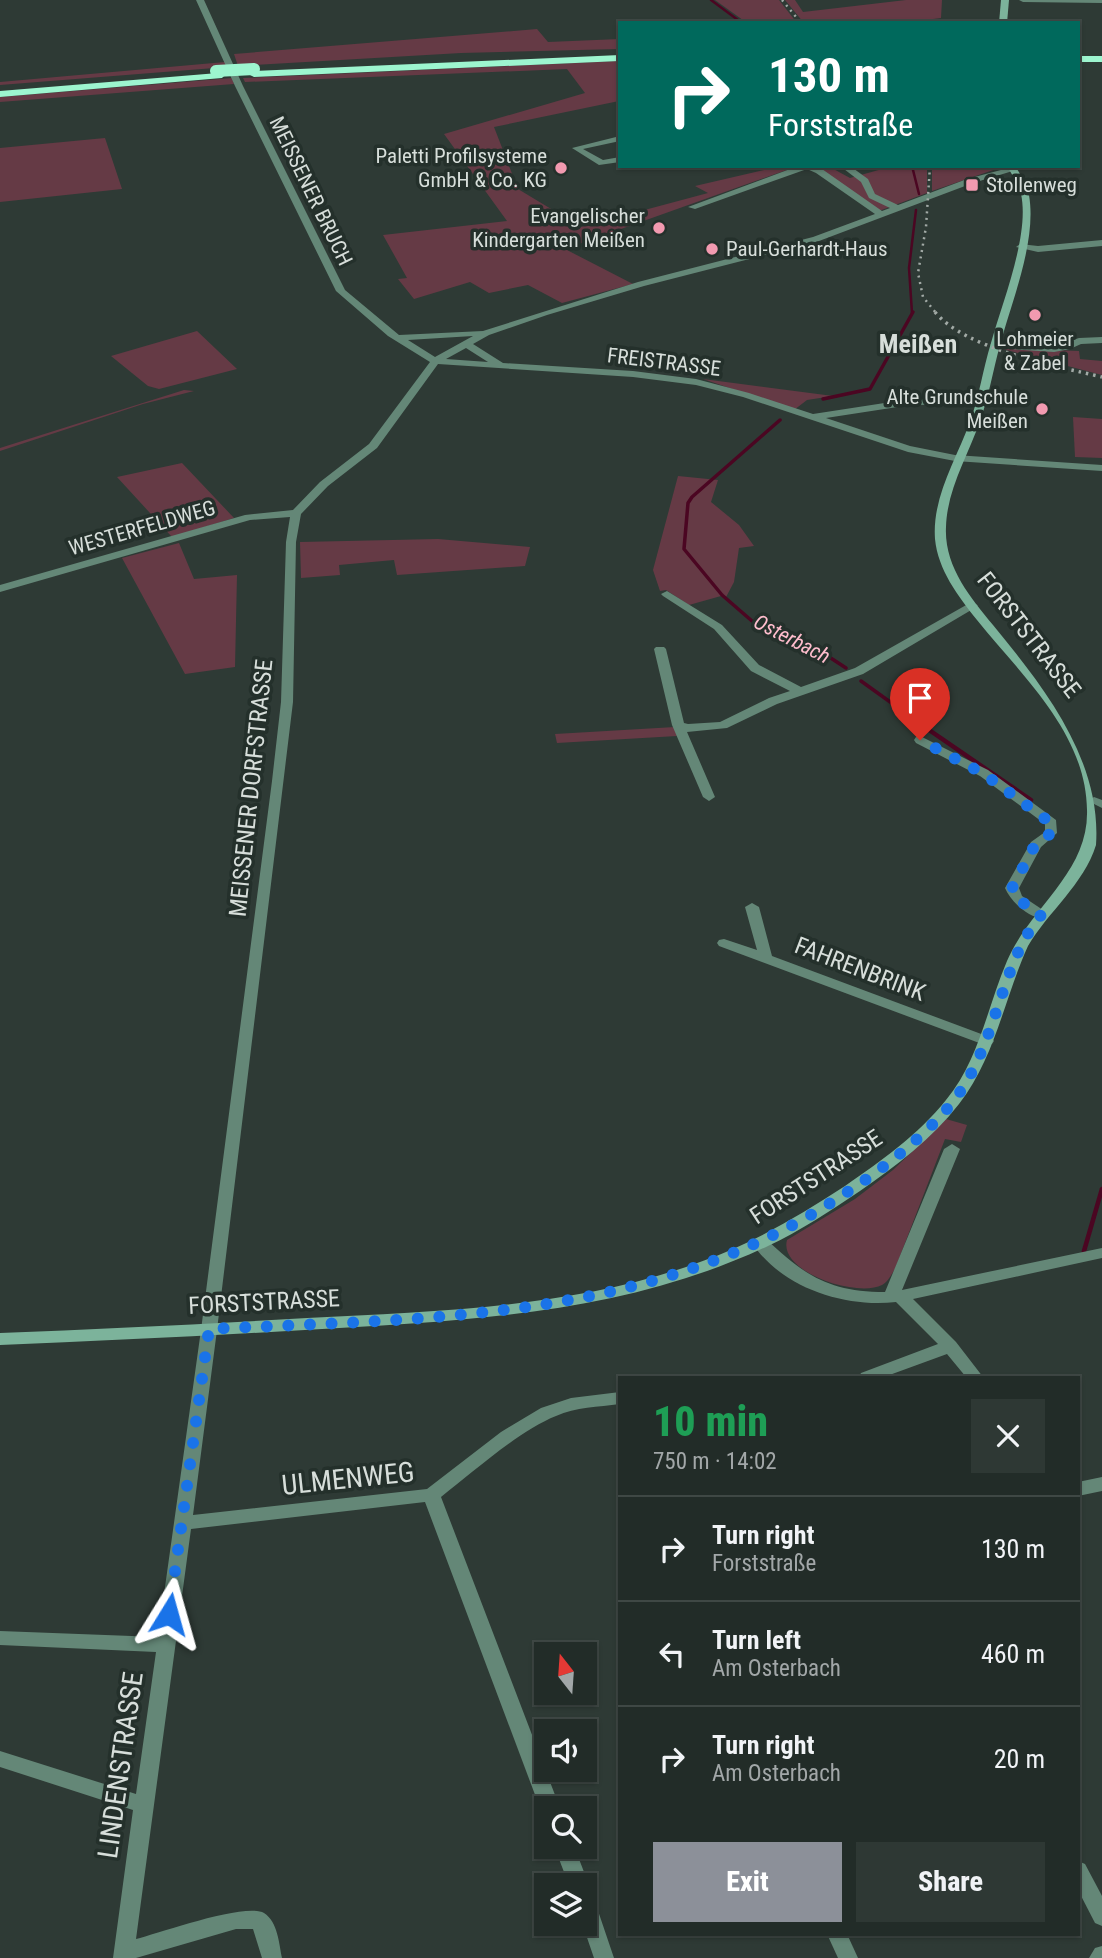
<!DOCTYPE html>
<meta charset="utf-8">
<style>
:root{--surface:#222c28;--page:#2e3834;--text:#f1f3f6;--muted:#a2a7a8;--line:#3f4845;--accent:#8c9099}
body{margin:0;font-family:"Roboto Condensed",sans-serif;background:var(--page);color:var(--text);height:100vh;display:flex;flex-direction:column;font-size:26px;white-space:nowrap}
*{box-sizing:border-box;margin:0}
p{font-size:23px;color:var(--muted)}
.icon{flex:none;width:38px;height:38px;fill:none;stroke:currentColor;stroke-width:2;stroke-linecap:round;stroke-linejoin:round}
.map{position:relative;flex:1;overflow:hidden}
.sheet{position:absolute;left:618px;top:1376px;width:462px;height:560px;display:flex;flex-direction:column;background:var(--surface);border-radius:0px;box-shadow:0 2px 5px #0004,0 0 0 2px var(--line)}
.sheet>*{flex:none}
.hud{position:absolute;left:618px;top:21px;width:462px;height:147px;border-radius:0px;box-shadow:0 2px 5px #0004,0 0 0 2px var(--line);background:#00695c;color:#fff;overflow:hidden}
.needle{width:46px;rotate:343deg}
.controls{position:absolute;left:534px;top:1642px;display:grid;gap:14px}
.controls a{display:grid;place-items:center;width:63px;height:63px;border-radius:0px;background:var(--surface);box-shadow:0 2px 5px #0004,0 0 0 2px var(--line);font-size:35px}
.pin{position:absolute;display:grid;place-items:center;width:60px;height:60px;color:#fff;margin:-72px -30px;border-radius:50% 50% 50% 0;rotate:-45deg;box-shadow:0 0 7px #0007}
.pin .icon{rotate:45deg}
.me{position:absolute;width:77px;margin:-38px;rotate:8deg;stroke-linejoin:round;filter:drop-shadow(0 0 5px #0008)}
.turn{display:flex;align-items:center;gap:24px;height:147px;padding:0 35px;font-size:32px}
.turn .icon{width:91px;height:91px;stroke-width:2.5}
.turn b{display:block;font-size:49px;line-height:60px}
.round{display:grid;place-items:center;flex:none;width:74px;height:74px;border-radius:0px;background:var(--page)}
.head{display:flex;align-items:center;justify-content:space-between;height:119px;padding:0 35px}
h1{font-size:42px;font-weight:800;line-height:52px;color:#1e9e55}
.button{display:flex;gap:14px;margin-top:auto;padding:14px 35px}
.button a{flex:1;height:80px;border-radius:0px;background:var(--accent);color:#fff;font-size:28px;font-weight:800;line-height:80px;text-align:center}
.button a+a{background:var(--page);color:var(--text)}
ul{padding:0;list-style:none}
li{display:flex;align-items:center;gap:21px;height:105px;padding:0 35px;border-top:2px solid var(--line)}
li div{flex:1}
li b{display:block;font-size:26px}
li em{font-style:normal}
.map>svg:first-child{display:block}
.green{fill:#653a45}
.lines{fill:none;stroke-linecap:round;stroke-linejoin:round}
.stream-far2{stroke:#4b0622;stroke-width:2.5}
.stream-far1{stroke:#4b0622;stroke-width:3.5}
.stream{stroke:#4b0622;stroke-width:4.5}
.street{fill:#648777;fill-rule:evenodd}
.secondary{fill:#7cb39b;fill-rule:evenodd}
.highway{fill:#9df5cf;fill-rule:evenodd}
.rail-far1{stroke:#a2aaa6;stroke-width:2.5;stroke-dasharray:2 4.5;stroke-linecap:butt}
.rail{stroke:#a2aaa6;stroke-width:3.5;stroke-dasharray:2.5 5;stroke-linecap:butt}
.highway-bridge{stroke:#9df5cf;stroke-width:12}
.route{stroke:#1a73e8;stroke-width:12;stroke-dasharray:0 21.6}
.poi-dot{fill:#f29ab0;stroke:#24302b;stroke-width:2.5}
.labels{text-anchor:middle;stroke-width:7;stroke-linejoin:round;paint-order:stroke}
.far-poi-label{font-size:21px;fill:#d7deda;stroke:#24302b;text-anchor:end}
.far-street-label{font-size:21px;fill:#d7deda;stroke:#24302b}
.far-water-label{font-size:21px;font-style:italic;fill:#ffbdcd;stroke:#24302b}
.street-label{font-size:24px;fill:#d7deda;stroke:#24302b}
.far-district-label{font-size:26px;font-weight:bold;fill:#d7deda;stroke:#24302b}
.near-street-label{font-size:28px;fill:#d7deda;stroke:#24302b}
</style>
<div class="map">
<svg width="1102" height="1958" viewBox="0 0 1102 1958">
<rect width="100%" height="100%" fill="#2e3a35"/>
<g class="green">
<polygon points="715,0 779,0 797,23 747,23"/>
<polygon points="785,0 795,0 803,12 906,0 942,0 941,18 933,19 933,23 804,23"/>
<polygon points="537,29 548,42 620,39 619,49 461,53 238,66 234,54"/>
<polygon points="619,61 619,101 494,127 518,189 581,227 708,193 695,186 781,166 798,166 565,249 633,284 562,303 528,285 489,293 470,282 414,299 398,279 407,278 383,235 507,221 444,134 585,93 567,69 245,82 243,78"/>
<polygon points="225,62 227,67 0,85 0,82"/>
<polygon points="232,78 234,84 0,102 0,97"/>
<polygon points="105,138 122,189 0,202 0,148"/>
<polygon points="806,166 828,166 850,178 893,166 927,166 927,193 879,211"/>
<polygon points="932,166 1001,166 1002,167 932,191"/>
<polygon points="197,331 237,369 159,389 148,386 111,356"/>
<polygon points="999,348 1079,351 1080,359 1102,361 1102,375"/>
<polygon points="703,379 833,396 807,400 794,410"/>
<polygon points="184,390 194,391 143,404 0,451 0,448"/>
<polygon points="1073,417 1102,419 1102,458 1075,457"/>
<polygon points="182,463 234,518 172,537 117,477"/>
<polygon points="678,476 718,480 711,502 739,525 754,546 739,548 734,582 725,599 721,596 689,605 666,590 660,591 653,570"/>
<polygon points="438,539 530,547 525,566 397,575 394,560 339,565 340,575 301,578 300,542"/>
<polygon points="179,543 194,579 237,575 235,667 185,674 122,558"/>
<polygon points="675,727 677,736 557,743 555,734"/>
<path d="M 946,1119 L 967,1125 L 961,1142 L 945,1139 L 895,1269 C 891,1275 888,1282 882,1285 C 857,1298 778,1272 787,1240 L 855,1199 L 893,1170 Z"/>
</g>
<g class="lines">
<g class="stream-far2">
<polyline points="711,0 742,23"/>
<polyline points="912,166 919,194"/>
<polyline points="912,313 909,268 916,210"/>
</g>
<g class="stream-far1">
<polyline points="823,399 870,389 913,312"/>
<polyline points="780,420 692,497 688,503 684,549 722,595 752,621 817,649 846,668"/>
<polyline points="861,681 918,722"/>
</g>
<g class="stream">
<polyline points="916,721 1031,800"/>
<polyline points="1084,1251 1102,1189"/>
</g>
<g class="street">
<path d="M 196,0 L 204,0 L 243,86 L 345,290 L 399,335 L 483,331 L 638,282 L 813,237 L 875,214 L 816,173 L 807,169 L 695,209 L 688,207 L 798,166 L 815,166 L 822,169 L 882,211 L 890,208 L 869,198 L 861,182 L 840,166 L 850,166 L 868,179 L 875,194 L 898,205 L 967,179 L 1016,166 L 1016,170 L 973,183 L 819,241 L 644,286 L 547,315 L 489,335 L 473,344 L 503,363 L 633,371 L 696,379 L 749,393 L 813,414 L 904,400 L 983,396 L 987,397 L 987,401 L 904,406 L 826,418 L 910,446 L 955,455 L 1102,465 L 1102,471 L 955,461 L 908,452 L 743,397 L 696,385 L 633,377 L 438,364 L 377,448 L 328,486 L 301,514 L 296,542 L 293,702 L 217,1330 L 193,1515 L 427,1489 L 501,1432 L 541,1408 L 571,1398 L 620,1392 L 620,1404 C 598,1407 576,1407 556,1416 C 520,1430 472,1473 441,1497 L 560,1808 L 546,1808 L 546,1815 L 540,1808 L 425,1502 L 191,1529 L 136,1939 C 159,1933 246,1902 264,1913 C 278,1922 279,1944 282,1958 L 262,1958 L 253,1929 L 236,1929 L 136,1958 L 113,1958 L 133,1810 L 0,1767 L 0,1751 L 136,1794 L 156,1652 L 0,1645 L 0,1631 L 158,1637 L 201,1330 L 272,781 L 281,702 L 286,542 L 290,517 L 250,520 L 0,592 L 0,585 L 245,515 L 293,510 L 320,482 L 369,444 L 430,362 L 388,336 L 336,291 L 235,86 ZM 473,336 L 435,357 L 408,340 ZM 466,348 L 488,362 L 446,359 Z"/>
<polygon points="1019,0 1102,0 1102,3 1023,2"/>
<polygon points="620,136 620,141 583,149 603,160 620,157 620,162 599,165 572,148"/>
<polygon points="1102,240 1102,246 1038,252 1016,247 1020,244 1038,246"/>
<polygon points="1102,337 1102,343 1081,344 1070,349 1054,352 995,348 990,345 995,342 1054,346 1079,338"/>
<polygon points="667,591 722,625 759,665 801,687 855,668 968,604 976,604 978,606 863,674 777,704 727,728 687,732 715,797 709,801 703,797 672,725 654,649 656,647 664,647 666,649 684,723 688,724 720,722 769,698 790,691 751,671 714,629 663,596 661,594"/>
<path d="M 920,736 L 988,770 L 1056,820 L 1057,833 L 1041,847 L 1019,888 L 1022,896 L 1046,912 L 1048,915 L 1046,918 C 1030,920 1011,902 1005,888 L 1031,842 L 1045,832 L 1045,824 L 980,776 L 916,743 L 914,740 L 916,737 Z"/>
<polygon points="1094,797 1102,800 1102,808 1088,801"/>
<polygon points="752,903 759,907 772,956 992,1038 994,1041 992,1044 982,1044 719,946 717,943 719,940 724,939 757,950 745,907"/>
<path d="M 952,1144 L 960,1149 L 902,1290 L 1102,1248 L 1102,1258 L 913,1299 L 956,1342 L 983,1377 L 966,1377 L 947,1354 L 884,1377 L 859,1377 L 861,1373 L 938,1344 L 896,1302 C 845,1308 782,1288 752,1243 L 754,1239 L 766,1239 C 805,1276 830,1292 885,1292 L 944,1149 Z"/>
<polygon points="1102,1477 1102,1491 1078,1496 1078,1482"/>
<polygon points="554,1846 574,1846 589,1885 586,1891 591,1893 594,1899 614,1958 594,1958 582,1923 584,1923 584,1885 569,1885"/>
<polygon points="1078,1861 1085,1864 1102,1896 1102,1926 1095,1923 1078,1890"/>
<polygon points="827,1934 847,1934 858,1958 838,1958"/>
<polygon points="1102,1946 1102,1958 1089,1958 1095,1948"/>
</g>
<g class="secondary">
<polygon points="1001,0 1009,0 1007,23 999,23"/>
<path d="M 1007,166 L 1015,166 C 1021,175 1027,184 1029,195 C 1037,241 1012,300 1000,345 C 993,370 989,396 980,421 C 968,456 947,489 946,527 C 944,566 970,597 993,625 C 1042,685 1102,759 1096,845 C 1084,884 1048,912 1028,946 C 1004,999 995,1058 959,1104 C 932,1139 896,1166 860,1191 C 830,1211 800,1231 768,1246 C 622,1315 463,1321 305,1330 C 203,1336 102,1341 0,1345 L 0,1333 C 102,1329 204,1324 307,1318 C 439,1311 575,1308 700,1262 C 752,1244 799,1216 845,1186 C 881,1161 918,1135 946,1100 C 979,1060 987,1008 1007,961 C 1030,907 1089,873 1087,810 C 1086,733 1022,676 977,620 C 958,596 938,570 935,539 C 932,497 956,460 970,422 C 979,397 983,369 991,343 C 1002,303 1030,235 1021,194 C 1019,184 1012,175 1007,166 Z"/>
</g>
<g class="highway">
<polygon points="620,55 620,61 254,77 248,74 254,71"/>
<rect x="1078" y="56" width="24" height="6"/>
<polygon points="218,73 224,76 222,78 0,97 0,91"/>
</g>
<g class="rail-far1">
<polyline points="782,0 801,23"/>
<polyline points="930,166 926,227 918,273 923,297 936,313"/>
</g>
<path class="rail" d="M 935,312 C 965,349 1056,366 1102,377"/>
<polyline class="highway-bridge" points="216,71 254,69"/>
</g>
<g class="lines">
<path class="route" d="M 169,1614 L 209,1329 C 432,1318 652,1322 846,1193 C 882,1169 918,1142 947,1109 C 988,1062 995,1001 1021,946 C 1026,935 1034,925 1041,915 L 1016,898 L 1012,888 L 1035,845 L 1051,833 L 1053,828 L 1051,823 L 984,774 L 920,740"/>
</g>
<g class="poi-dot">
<circle cx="561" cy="168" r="7"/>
<rect x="965" y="178" width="14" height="14" rx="3.5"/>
<circle cx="659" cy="228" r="7"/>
<circle cx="712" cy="249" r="7"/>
<circle cx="1035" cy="315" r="7"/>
<circle cx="1042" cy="409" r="7"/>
</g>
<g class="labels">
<g class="far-poi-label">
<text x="547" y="163">Paletti Profilsysteme<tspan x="547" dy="24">GmbH &amp; Co. KG</tspan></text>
<text x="986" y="192" text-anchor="start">Stollenweg</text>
<text x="645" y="223">Evangelischer<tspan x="645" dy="24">Kindergarten Meißen</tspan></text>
<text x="726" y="256" text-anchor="start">Paul-Gerhardt-Haus</text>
<text x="1035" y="346" text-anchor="middle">Lohmeier<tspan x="1035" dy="24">&amp; Zabel</tspan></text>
<text x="1028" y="404">Alte Grundschule<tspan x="1028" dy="24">Meißen</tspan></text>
</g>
<g class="far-street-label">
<text transform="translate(311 191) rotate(64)" y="7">MEISSENER BRUCH</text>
<text transform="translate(664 362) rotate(7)" y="7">FREISTRASSE</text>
<text transform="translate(142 528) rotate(-16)" y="7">WESTERFELDWEG</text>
</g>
<g class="far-water-label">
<text transform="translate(792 639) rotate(27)" y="7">Osterbach</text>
</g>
<g class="street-label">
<text transform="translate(1029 635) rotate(52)" y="8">FORSTSTRASSE</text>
<text transform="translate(251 788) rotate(-84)" y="8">MEISSENER DORFSTRASSE</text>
<text transform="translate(860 969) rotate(21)" y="8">FAHRENBRINK</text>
<text transform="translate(816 1177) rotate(-33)" y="8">FORSTSTRASSE</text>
<text transform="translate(264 1302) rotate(-3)" y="8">FORSTSTRASSE</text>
</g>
<g class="far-district-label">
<text x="918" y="353">Meißen</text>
</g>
<g class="near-street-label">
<text transform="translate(348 1478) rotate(-6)" y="10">ULMENWEG</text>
<text transform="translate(120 1765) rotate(-82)" y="10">LINDENSTRASSE</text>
</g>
</g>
</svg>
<div class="controls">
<a><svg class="needle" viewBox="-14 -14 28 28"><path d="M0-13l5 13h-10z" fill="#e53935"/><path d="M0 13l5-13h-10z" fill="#a2a7a8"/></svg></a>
<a><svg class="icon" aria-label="sound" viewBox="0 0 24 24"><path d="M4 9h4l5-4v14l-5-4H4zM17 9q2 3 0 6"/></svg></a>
<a><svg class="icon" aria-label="search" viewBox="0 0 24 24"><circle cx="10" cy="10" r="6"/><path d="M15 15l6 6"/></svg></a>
<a><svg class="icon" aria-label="layers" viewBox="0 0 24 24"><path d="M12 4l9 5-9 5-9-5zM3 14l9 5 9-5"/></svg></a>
</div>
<div class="pin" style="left:920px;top:740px;background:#d93025"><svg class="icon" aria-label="arrive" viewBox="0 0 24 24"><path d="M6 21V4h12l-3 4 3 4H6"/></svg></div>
<svg class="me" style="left:169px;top:1614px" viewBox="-20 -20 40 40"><path d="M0-17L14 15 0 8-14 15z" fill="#1a73e8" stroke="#fff" stroke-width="4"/></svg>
<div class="hud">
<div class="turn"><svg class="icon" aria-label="right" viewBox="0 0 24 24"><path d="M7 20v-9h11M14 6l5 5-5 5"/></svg><div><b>130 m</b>Forststraße</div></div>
</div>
<section class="sheet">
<div class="head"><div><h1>10 min</h1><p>750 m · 14:02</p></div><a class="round"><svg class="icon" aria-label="close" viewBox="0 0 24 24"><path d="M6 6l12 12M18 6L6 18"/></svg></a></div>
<ul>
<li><svg class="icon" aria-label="right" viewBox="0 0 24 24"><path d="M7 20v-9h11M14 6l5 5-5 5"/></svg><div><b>Turn right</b><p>Forststraße</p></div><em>130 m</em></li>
<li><svg class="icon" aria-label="left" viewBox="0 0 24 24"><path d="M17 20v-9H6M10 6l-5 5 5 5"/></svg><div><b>Turn left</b><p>Am Osterbach</p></div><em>460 m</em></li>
<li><svg class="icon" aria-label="right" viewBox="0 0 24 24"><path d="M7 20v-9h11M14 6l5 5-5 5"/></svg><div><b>Turn right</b><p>Am Osterbach</p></div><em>20 m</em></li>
</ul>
<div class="button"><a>Exit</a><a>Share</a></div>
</section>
</div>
